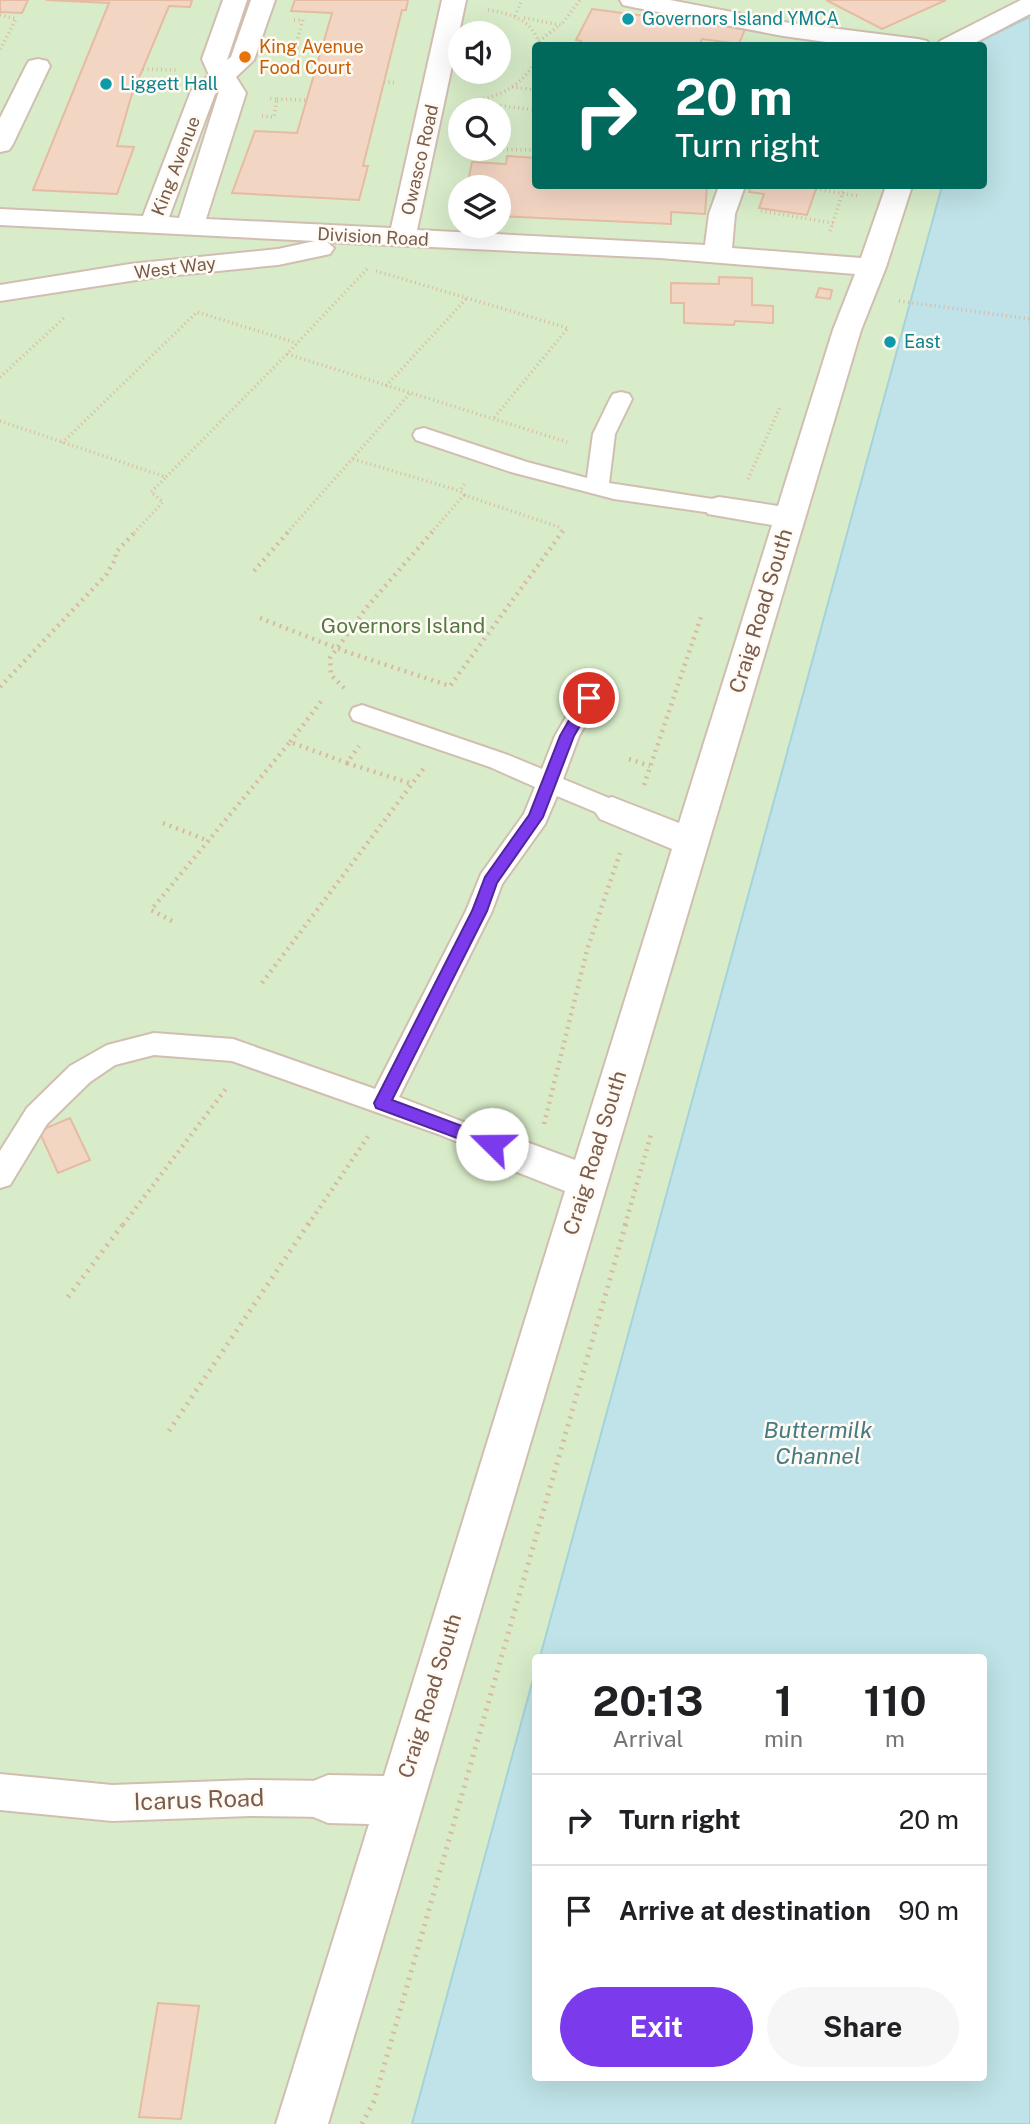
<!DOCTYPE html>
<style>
:root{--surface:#fff;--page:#f6f6f6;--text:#202124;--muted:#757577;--line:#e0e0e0;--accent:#7c3aed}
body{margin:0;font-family:"Public Sans",sans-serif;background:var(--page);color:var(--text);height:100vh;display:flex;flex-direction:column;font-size:26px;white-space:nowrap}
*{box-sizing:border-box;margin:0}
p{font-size:23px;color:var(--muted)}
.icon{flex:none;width:38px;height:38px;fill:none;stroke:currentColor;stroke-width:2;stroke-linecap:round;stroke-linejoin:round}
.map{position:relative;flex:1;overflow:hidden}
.details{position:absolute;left:532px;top:1654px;width:455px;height:427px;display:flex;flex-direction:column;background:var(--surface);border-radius:7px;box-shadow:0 7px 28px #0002}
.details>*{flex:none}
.top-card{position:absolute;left:532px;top:42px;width:455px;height:147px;border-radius:7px;box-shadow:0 7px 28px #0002;background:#00695c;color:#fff;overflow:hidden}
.fabs{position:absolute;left:448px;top:21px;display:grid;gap:14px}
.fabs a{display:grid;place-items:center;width:63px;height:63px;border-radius:50%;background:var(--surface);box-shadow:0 7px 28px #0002;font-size:35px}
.pin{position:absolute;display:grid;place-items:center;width:60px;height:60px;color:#fff;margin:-30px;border:4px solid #fff;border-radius:50%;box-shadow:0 2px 7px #0007}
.me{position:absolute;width:77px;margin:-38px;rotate:292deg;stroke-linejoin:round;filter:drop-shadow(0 0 5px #0008)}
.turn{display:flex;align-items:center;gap:24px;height:147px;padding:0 28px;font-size:32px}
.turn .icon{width:91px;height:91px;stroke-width:2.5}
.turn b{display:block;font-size:49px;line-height:60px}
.eta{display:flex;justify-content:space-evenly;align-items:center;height:119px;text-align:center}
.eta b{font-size:42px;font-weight:700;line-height:49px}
.button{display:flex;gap:14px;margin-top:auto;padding:14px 28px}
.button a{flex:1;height:80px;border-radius:42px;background:var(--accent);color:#fff;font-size:28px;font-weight:700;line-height:80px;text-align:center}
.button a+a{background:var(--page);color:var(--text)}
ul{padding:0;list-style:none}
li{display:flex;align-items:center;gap:21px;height:91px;padding:0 28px;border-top:2px solid var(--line)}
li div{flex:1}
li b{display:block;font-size:26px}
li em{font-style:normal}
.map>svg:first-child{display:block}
.green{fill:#d8ecc9;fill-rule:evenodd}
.water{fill:#bfe3e8;stroke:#a5d3da;stroke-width:2}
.building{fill:#f3d5c3;stroke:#e6bba3;stroke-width:2}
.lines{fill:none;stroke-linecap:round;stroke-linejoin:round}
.service-casing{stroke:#d1beb0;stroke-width:4}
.pedestrian-casing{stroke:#d1beb0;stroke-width:4}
.path-far2{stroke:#d9b8a5;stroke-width:3.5;stroke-dasharray:1 3.5;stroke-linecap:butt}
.path-far1{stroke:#d9b8a5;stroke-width:4.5;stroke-dasharray:2 5;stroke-linecap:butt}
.path{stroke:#d9b8a5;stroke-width:5;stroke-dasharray:2 6;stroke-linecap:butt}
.service{fill:#fff;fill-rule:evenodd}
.pedestrian{fill:#fff;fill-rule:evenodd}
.route{fill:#7c3aed;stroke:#51269a;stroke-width:2}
.culture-dot{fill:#0f9aa8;stroke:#fffaf3;stroke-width:2.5}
.food-dot{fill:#e8710a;stroke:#fffaf3;stroke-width:2.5}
.labels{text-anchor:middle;stroke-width:5;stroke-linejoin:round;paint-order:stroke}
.far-culture-label{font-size:18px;fill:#0d838f;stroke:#fffaf3;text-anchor:start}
.far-food-label{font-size:18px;fill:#c56008;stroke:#fffaf3;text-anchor:start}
.far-street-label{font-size:18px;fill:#7a5c4d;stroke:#fffaf3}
.street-label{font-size:21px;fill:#7a5c4d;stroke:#fffaf3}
.park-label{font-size:21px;fill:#537a41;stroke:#fffaf3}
.water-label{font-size:23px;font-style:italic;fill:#437c86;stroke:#fffaf3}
.near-street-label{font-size:24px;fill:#7a5c4d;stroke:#fffaf3}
</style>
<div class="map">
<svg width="1030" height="2124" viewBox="0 0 1030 2124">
<rect width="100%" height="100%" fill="#fdf6ec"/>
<path class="green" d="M 0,0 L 1030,0 L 1030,17 L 982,39 L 980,45 L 536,46 L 536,186 L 942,186 L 540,1657 L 536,1657 L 535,1672 L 412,2124 L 0,2124 ZM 460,33 L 499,33 L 499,72 L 460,72 ZM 460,110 L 499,110 L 499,149 L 460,149 ZM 460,187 L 499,187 L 499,226 L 460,226 Z"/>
<polygon class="water" points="1030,17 1030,2124 412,2124 535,1672 536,2077 984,2077 984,1657 540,1657 942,186 984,186 982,40"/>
<g class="building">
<polygon points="0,0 28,0 22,13 0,12"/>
<polygon points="46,0 192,0 190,7 169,6 131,97 117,146 134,147 117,194 33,190 109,3"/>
<polygon points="295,0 408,0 406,10 402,10 363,166 368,166 359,200 232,193 255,131 297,133 332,13 291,11"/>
<polygon points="826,0 946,0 882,29"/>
<polygon points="592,9 745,29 739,44 702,39 699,46 579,46 581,41 576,40"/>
<polygon points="507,156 536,158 536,186 707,186 705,214 671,212 671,224 499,216 499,187 467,187 472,162 506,164"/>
<polygon points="751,186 817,186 807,215 759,208 764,194 749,192"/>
<polygon points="719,277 752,278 752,305 773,306 773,323 735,321 734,325 684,323 684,303 671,303 671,283 719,284"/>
<polygon points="819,288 832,290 830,299 816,297"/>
<polygon points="70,1118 90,1160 58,1173 39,1131"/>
<polygon points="158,2003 199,2006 181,2119 139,2117"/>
</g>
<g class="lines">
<g class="service-casing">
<g id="service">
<polygon points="621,392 629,394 632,399 615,434 609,483 719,500 727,502 730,507 727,512 719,514 614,499 511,472 416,440 413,435 416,430 424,428 527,462 587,478 593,434 610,399 613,394"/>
<polygon points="589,690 598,692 601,698 579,736 563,779 621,803 625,810 621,817 612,819 557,796 545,824 502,884 492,911 399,1097 523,1145 527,1153 523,1161 513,1165 503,1161 438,1134 232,1061 154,1055 115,1065 90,1082 47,1124 10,1185 0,1188 0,1151 27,1108 70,1066 107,1045 154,1033 233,1039 375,1089 466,911 481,874 524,814 535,787 490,767 353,720 350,714 353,708 362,705 508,755 542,769 555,736 577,698 580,692"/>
<polygon points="0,1774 112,1785 250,1780 328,1781 340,1787 346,1799 340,1811 328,1817 250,1816 112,1821 0,1810"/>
</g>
</g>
<g class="pedestrian-casing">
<g id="pedestrian">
<path d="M 223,0 L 247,0 L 227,60 L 231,57 L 251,0 L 275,0 L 254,60 L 236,77 L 246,93 L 206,219 L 391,228 L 442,0 L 466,0 L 417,230 L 705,245 L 709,214 L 719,186 L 745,186 L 735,214 L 732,248 L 861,258 L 886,186 L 912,186 L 886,267 L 861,330 L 328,2124 L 276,2124 L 369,1824 L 328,1823 L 311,1816 L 304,1799 L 311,1782 L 328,1775 L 384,1776 L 565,1191 L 499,1165 L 493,1153 L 499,1141 L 513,1137 L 575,1160 L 672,849 L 600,819 L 594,810 L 600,801 L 612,797 L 679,823 L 772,525 L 708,514 L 704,507 L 708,500 L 719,497 L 778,506 L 833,330 L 855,274 L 660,258 L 327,242 L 334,248 L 330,254 L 278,265 L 156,277 L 0,301 L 0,285 L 130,264 L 278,249 L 315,241 L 0,225 L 0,209 L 143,216 L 191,91 L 209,75 L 202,59 ZM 219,91 L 179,218 L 169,217 L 215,94 Z"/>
<polygon points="620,0 670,0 783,22 918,39 927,41 930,46 855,46 783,36 632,7 623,5"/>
<polygon points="1021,0 1030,0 1030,14 969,46 937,46 940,41"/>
<polygon points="38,59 47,61 50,66 13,144 9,150 0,152 0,118 26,66 29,61"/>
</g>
</g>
<g class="path-far2">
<path d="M 488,10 C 512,14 533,20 540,46"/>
<polyline points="0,15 16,19 0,50"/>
<polyline points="515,16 522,0"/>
<polyline points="524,18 561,25 580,0"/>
<polyline points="294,20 303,20 295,47"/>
<polyline points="539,41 560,25"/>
<polyline points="284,47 322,48"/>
<polyline points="143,69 177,70"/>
<polyline points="384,82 397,83"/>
<polyline points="512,87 536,90"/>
<polyline points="277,99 307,100"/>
<path d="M 470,101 C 499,98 521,86 536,61"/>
<polyline points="478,103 536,110"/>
<polyline points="262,116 274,117 277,99 267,98"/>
<polyline points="471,149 536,150"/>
<polyline points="816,189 858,196"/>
<polyline points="761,211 833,223"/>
<polyline points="830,231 845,186"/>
<polyline points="367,269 287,354 567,442"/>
<polyline points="376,271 568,328 493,419"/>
<polyline points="899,301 1030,319"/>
<polyline points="0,377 64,318"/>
<polyline points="386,386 467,298"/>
<polyline points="0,421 166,477 287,354"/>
<polyline points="62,443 197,312 297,343"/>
<polyline points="353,459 460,491"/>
<polyline points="748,479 780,407"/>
<polyline points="464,495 559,527 563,533"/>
<polyline points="134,533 163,502 151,492 166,477"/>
<polyline points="287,533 410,393"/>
<polyline points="431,533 464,495 460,491 465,483"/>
</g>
<g class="path-far1">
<polyline points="254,571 289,531"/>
<polyline points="260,618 344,651 450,686 563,531"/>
<polyline points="0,687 106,575 115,560 116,552 136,531"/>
<polyline points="344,688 331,675 330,658 367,607 433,531"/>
<polyline points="290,742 323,699"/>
<polyline points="629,759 650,766"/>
<polyline points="347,763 412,784"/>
<polyline points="644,785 702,614"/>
<polyline points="163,823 209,841"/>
<polyline points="172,921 151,910 290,742 347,763 359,746"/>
<polyline points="262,983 424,768"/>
<polyline points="544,1124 587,950 620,853"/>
<polyline points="123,1225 228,1086"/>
<polyline points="308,1225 369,1135"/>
<polyline points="625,1225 652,1131"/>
</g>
<g class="path">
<polyline points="68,1297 124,1223"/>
<polyline points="169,1431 309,1223"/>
<polyline points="362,2124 374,2101 626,1223"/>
</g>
<use href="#service" class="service"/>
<use href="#pedestrian" class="pedestrian"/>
</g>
<polygon class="route" points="589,693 596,698 574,736 543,817 497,883 487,911 392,1100 497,1139 500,1144 497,1149 492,1151 376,1108 374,1103 472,911 485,877 529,815 560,736 584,694"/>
<g class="culture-dot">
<circle cx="628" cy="19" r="7"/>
<circle cx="106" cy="84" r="7"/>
<circle cx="890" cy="342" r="7"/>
</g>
<circle class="food-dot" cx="245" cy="57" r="7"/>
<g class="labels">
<g class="far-culture-label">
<text x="642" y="25">Governors Island YMCA</text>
<text x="120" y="90">Liggett Hall</text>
<text x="904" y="348">East</text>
</g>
<g class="far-food-label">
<text x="259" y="53">King Avenue<tspan x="259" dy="21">Food Court</tspan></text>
</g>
<g class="far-street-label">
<text transform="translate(420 160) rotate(-77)" y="6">Owasco Road</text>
<text transform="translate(176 166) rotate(-69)" y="6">King Avenue</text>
<text transform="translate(373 237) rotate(3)" y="6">Division Road</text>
<text transform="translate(175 268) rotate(-7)" y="6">West Way</text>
</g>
<g class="street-label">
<text transform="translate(761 611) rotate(-73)" y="7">Craig Road South</text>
<text transform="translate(595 1153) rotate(-73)" y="7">Craig Road South</text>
<text transform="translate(430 1696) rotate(-73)" y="7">Craig Road South</text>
</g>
<g class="park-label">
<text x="403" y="633">Governors Island</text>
</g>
<g class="water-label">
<text x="818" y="1438">Buttermilk<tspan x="818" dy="26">Channel</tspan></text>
</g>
<g class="near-street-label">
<text transform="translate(199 1800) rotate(-2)" y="8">Icarus Road</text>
</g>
</g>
</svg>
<div class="fabs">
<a><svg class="icon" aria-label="sound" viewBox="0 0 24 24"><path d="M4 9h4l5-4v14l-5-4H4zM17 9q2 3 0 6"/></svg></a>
<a><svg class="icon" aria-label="search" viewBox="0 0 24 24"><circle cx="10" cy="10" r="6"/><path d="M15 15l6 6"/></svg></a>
<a><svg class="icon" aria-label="layers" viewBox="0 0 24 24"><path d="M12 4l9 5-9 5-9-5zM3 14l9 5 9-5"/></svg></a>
</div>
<div class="pin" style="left:589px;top:698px;background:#d93025"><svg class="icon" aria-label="arrive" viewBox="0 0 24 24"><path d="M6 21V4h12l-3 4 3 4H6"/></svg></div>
<svg class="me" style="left:492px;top:1144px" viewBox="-20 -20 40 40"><circle r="19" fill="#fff"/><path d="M0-13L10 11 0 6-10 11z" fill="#7c3aed"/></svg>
<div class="top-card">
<div class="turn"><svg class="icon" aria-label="right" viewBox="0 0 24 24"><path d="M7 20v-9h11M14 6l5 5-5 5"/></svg><div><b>20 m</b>Turn right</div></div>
</div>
<section class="details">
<div class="eta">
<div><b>20:13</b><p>Arrival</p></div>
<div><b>1</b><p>min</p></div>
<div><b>110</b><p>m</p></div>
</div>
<ul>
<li><svg class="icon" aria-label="right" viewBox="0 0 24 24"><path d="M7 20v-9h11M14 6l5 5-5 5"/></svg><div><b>Turn right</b></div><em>20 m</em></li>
<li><svg class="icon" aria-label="arrive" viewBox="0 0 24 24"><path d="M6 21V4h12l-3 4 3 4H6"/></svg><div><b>Arrive at destination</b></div><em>90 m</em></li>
</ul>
<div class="button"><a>Exit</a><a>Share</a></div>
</section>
</div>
